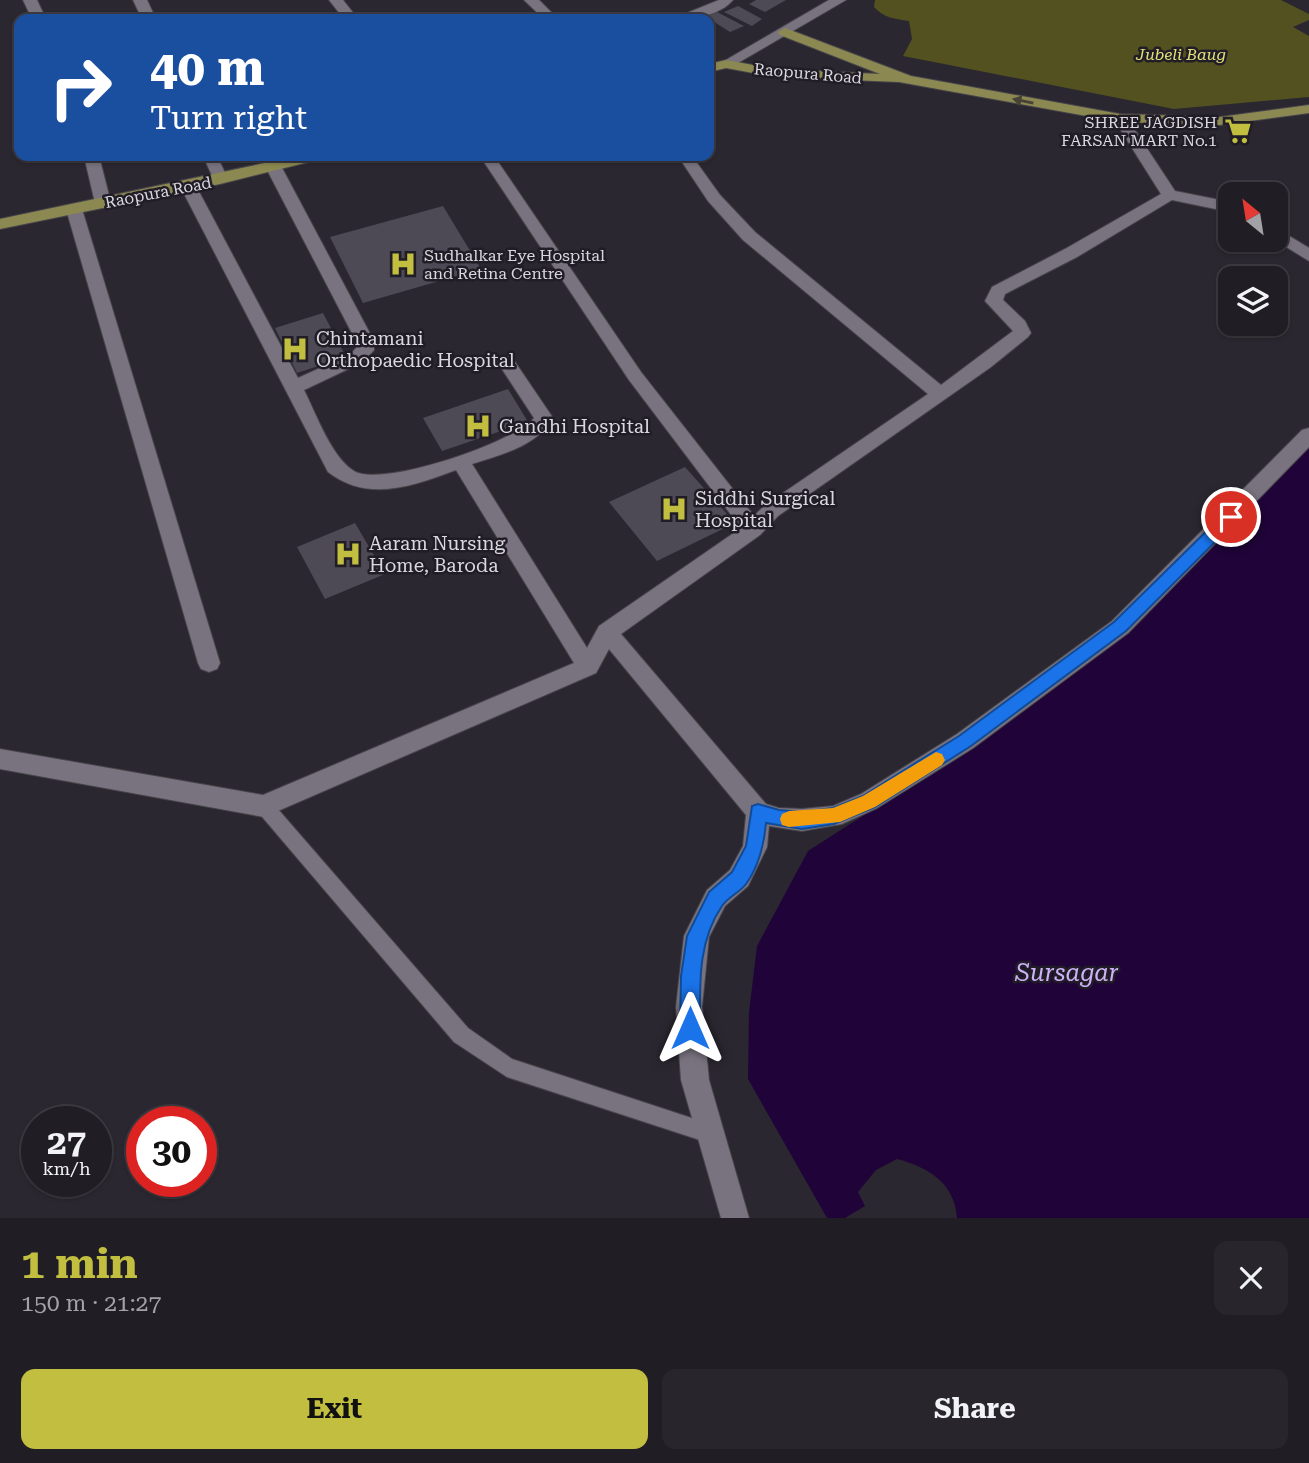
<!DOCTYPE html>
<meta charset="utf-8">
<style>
:root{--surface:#201d24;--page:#28262c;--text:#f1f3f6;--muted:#a2a2a6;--line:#3d3b41;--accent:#c1be40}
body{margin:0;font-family:"Roboto Serif",serif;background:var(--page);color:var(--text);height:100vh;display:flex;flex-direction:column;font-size:26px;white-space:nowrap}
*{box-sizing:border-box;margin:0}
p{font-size:23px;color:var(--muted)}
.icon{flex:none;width:38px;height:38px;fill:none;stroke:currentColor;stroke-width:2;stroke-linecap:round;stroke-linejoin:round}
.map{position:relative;height:1218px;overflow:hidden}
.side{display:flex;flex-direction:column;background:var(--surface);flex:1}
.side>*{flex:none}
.guide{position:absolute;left:14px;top:14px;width:700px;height:147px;border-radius:14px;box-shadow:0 2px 5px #0004,0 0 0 2px var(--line);background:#1a4fa0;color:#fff;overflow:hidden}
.needle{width:46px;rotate:330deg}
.buttons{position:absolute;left:1218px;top:182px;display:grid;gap:14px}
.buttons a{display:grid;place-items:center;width:70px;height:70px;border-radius:14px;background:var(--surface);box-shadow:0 2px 5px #0004,0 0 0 2px var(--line);font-size:35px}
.speed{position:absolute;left:21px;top:1106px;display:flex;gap:14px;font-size:35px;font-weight:700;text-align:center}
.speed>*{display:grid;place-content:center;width:91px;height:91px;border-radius:50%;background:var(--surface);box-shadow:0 2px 5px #0004,0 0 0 2px var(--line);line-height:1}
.speed small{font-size:18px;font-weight:400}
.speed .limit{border:10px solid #d22;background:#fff;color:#111}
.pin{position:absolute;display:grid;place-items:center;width:60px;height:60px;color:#fff;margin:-30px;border:4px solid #fff;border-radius:50%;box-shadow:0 2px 7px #0007}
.me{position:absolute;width:77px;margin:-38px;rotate:0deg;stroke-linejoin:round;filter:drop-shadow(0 0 5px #0008)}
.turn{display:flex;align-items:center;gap:24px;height:147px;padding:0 21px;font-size:32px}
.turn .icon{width:91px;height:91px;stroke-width:2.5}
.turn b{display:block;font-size:49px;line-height:60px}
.round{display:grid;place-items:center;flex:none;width:74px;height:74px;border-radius:14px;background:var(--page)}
.summary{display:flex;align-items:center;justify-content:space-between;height:119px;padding:0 21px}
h1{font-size:42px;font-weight:700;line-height:52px;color:var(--accent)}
.primary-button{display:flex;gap:14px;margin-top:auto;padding:14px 21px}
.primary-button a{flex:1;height:80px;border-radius:14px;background:var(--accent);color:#111;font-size:28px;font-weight:700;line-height:80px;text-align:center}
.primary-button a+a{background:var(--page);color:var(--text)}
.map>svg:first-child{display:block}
.green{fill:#52511f}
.water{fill:#200439}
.building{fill:#4e4a55}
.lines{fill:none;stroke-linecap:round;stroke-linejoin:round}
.lane-casing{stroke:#47444b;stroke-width:2}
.street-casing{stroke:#47444b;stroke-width:2}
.secondary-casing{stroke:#47444b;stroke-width:2}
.primary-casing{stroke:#47444b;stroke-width:2}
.lane{fill:#78737f;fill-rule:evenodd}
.street{fill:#78737f;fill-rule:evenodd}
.secondary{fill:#78737f;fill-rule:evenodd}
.primary{fill:#8b8851;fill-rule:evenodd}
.oneway{fill:#464236}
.route{fill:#1a73e8;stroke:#114b97;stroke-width:2}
.slow{fill:#f59e0b}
.labels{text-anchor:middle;stroke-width:5;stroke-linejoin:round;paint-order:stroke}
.far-park-label{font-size:16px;font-style:italic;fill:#e1e079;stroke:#211d27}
.far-street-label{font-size:16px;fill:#dad8de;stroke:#211d27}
.far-poi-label{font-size:16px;fill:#dad8de;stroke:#211d27;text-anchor:end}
.poi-label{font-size:19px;fill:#dad8de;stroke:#211d27;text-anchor:start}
.near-water-label{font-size:24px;font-style:italic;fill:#ceb2f8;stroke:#211d27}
</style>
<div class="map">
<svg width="1309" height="1218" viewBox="0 0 1309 1218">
<rect width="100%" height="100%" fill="#2a2730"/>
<path class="green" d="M 875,0 L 1281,0 L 1309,14 L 1309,20 L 1293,27 L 1309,36 L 1309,97 L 1174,109 L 903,56 L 912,39 L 909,21 C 895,19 884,18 874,7 Z"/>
<path class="water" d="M 1309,445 L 1309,1218 L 957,1218 C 955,1183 928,1167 897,1159 L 876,1170 L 858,1192 L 865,1206 L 845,1218 L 827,1218 L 748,1079 L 749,1012 L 757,946 L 808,851 L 933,771 L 1129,633 Z"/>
<g class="building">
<polygon points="756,0 786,0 765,12 749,4"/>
<polygon points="738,6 762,19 752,26 724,12"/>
<polygon points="717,12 744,26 730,32 705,16"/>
<polygon points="443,206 481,269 363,303 330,237"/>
<polygon points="323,313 346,357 297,373 275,328"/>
<polygon points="508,389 528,422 442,451 423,418"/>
<polygon points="685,467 735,523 657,561 609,502"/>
<polygon points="355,523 385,574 325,599 297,547"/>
</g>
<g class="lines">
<g class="lane-casing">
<polygon id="lane" points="264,798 270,800 468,1028 512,1059 716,1126 719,1133 716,1140 709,1143 507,1077 454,1042 258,812 255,806 258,800"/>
</g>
<g class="street-casing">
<g id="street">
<polygon points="23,0 37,0 46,19 32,19"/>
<polygon points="133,0 147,0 156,19 142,19"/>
<polygon points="329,0 343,0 358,19 344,19"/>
<polygon points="524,0 539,0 558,19 544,19"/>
<path d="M 719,0 L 733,0 C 719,16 692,20 672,19 Z"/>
<path d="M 1120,114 L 1125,115 L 1175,191 L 1230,202 L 1230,212 L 1172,200 L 1077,257 L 1005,294 L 1003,300 L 1025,321 L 1031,333 L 1028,337 L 991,367 L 778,516 L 760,535 L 621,634 L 766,804 L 779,808 L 802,809 L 833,806 L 861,794 L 957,734 L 1112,621 L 1302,430 L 1309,428 L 1309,447 L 1128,633 L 973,748 L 877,808 L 842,824 L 802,831 L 769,826 L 767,847 L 748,886 L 725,906 L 709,937 L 702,1007 L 709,1080 L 749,1218 L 721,1218 L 681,1080 L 676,1007 L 684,936 L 707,890 L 730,870 L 743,846 L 746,815 L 609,649 L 596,673 L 264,817 L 0,769 L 0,749 L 263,795 L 574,663 L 456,470 C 413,486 368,503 328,472 L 180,186 L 183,183 L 188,181 L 196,186 L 298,378 L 351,354 L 356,348 L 356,341 L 265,166 L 273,161 L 281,166 L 374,341 L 374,350 L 363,362 L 304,390 C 316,414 332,458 354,471 C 382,488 515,442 534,418 L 496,360 L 499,356 L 511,356 L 553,418 C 536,447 502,454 472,464 L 587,648 L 599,626 L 741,528 L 629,380 L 480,156 L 494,156 L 641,372 L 754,516 L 764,506 L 928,394 L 743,240 L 708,201 L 678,156 L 692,156 L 720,195 L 755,232 L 941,385 L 1013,331 L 985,301 L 992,287 L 1065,249 L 1161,194 L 1113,118 Z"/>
<polygon points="84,156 99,156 111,203 109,206 103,208 95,203"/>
<polygon points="203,156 217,156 228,179 225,182 215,182"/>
<polygon points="74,204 82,209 220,663 217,669 209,672 201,669 198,663 66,209"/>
<polygon points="1276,228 1309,248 1309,261 1275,240"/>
</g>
</g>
<g class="secondary-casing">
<polygon id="secondary" points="829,0 846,0 731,67 726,68 719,64"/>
</g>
<g class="primary-casing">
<g id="primary">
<polygon points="785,28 911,76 1120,114 1220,117 1309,105 1309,113 1220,125 1120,122 899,82 775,77 726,68 709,72 709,64 726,60 775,69 880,74 780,35 778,32"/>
<polygon points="298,156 324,156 321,159 220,184 0,229 0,219"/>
</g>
</g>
<use href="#lane" class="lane"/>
<use href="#street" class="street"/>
<use href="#secondary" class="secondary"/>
<use href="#primary" class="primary"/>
</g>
<defs><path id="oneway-solid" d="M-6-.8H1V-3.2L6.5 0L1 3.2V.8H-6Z" transform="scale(1.75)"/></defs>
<use class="oneway" href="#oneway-solid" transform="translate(1023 101) rotate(-169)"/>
<path class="route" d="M 1231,511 L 1236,513 L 1238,517 L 1236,521 L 1126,631 L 971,746 L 875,807 L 834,824 L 802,829 L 766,823 C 764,845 759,866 746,884 C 739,893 728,897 722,906 C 697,942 700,987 700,1028 L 697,1035 L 690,1038 L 683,1035 L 680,1028 L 681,976 L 687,936 L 709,892 L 732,872 L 746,846 L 752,806 L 758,804 L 779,810 L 802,812 L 833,808 L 863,796 L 901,772 L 959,736 L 1114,622 L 1225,513 Z"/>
<polygon class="slow" points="936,752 942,754 945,760 942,765 875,807 840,822 789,827 782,825 780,819 782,814 789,811 833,808 863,796"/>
<defs>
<g id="supermarket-bare" transform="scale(2.1)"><path d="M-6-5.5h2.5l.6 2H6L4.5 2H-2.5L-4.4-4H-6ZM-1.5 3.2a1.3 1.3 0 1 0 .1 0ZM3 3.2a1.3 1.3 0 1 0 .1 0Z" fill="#c1be40" stroke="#211d27" stroke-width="2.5" paint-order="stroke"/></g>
<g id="hospital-bare" transform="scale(2.1)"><path d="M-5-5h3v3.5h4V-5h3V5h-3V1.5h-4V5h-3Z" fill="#c1be40" stroke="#211d27" stroke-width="2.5" paint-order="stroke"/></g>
</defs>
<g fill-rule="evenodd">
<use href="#supermarket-bare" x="1238" y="131"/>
<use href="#hospital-bare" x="403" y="264"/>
<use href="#hospital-bare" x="295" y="349"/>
<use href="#hospital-bare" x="478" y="426"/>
<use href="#hospital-bare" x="674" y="509"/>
<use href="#hospital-bare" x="348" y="554"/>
</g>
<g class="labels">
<g class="far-park-label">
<text x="1181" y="60">Jubeli Baug</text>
</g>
<g class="far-street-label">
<text transform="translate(808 73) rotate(5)" y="6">Raopura Road</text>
<text transform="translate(158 192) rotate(-11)" y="6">Raopura Road</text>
</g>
<g class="far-poi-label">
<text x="1217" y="128">SHREE JAGDISH<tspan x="1217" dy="18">FARSAN MART No.1</tspan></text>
<text x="424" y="261" text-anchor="start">Sudhalkar Eye Hospital<tspan x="424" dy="18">and Retina Centre</tspan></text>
</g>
<g class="poi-label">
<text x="316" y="345">Chintamani<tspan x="316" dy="22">Orthopaedic Hospital</tspan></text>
<text x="499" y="433">Gandhi Hospital</text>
<text x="695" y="505">Siddhi Surgical<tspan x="695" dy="22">Hospital</tspan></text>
<text x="369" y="550">Aaram Nursing<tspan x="369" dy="22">Home, Baroda</tspan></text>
</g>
<g class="near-water-label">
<text x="1067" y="981">Sursagar</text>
</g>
</g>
</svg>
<div class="buttons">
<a><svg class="needle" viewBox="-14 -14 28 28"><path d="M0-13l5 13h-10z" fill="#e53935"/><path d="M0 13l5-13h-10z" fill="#a2a2a6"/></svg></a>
<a><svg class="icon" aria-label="layers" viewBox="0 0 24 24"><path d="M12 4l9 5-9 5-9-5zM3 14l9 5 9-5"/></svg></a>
</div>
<div class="speed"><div>27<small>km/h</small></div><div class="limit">30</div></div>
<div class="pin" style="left:1231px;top:517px;background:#d93025"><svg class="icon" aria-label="arrive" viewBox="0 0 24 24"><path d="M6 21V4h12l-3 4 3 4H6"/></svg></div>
<svg class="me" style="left:690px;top:1028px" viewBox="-20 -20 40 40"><path d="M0-17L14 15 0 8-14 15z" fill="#1a73e8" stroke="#fff" stroke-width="4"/></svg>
<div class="guide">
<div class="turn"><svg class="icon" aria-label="right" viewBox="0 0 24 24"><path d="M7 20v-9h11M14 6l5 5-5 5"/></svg><div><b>40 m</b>Turn right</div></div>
</div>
</div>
<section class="side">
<div class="summary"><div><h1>1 min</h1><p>150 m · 21:27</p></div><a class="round"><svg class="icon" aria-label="close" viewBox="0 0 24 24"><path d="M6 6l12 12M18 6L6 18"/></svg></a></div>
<div class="primary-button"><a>Exit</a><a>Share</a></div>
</section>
